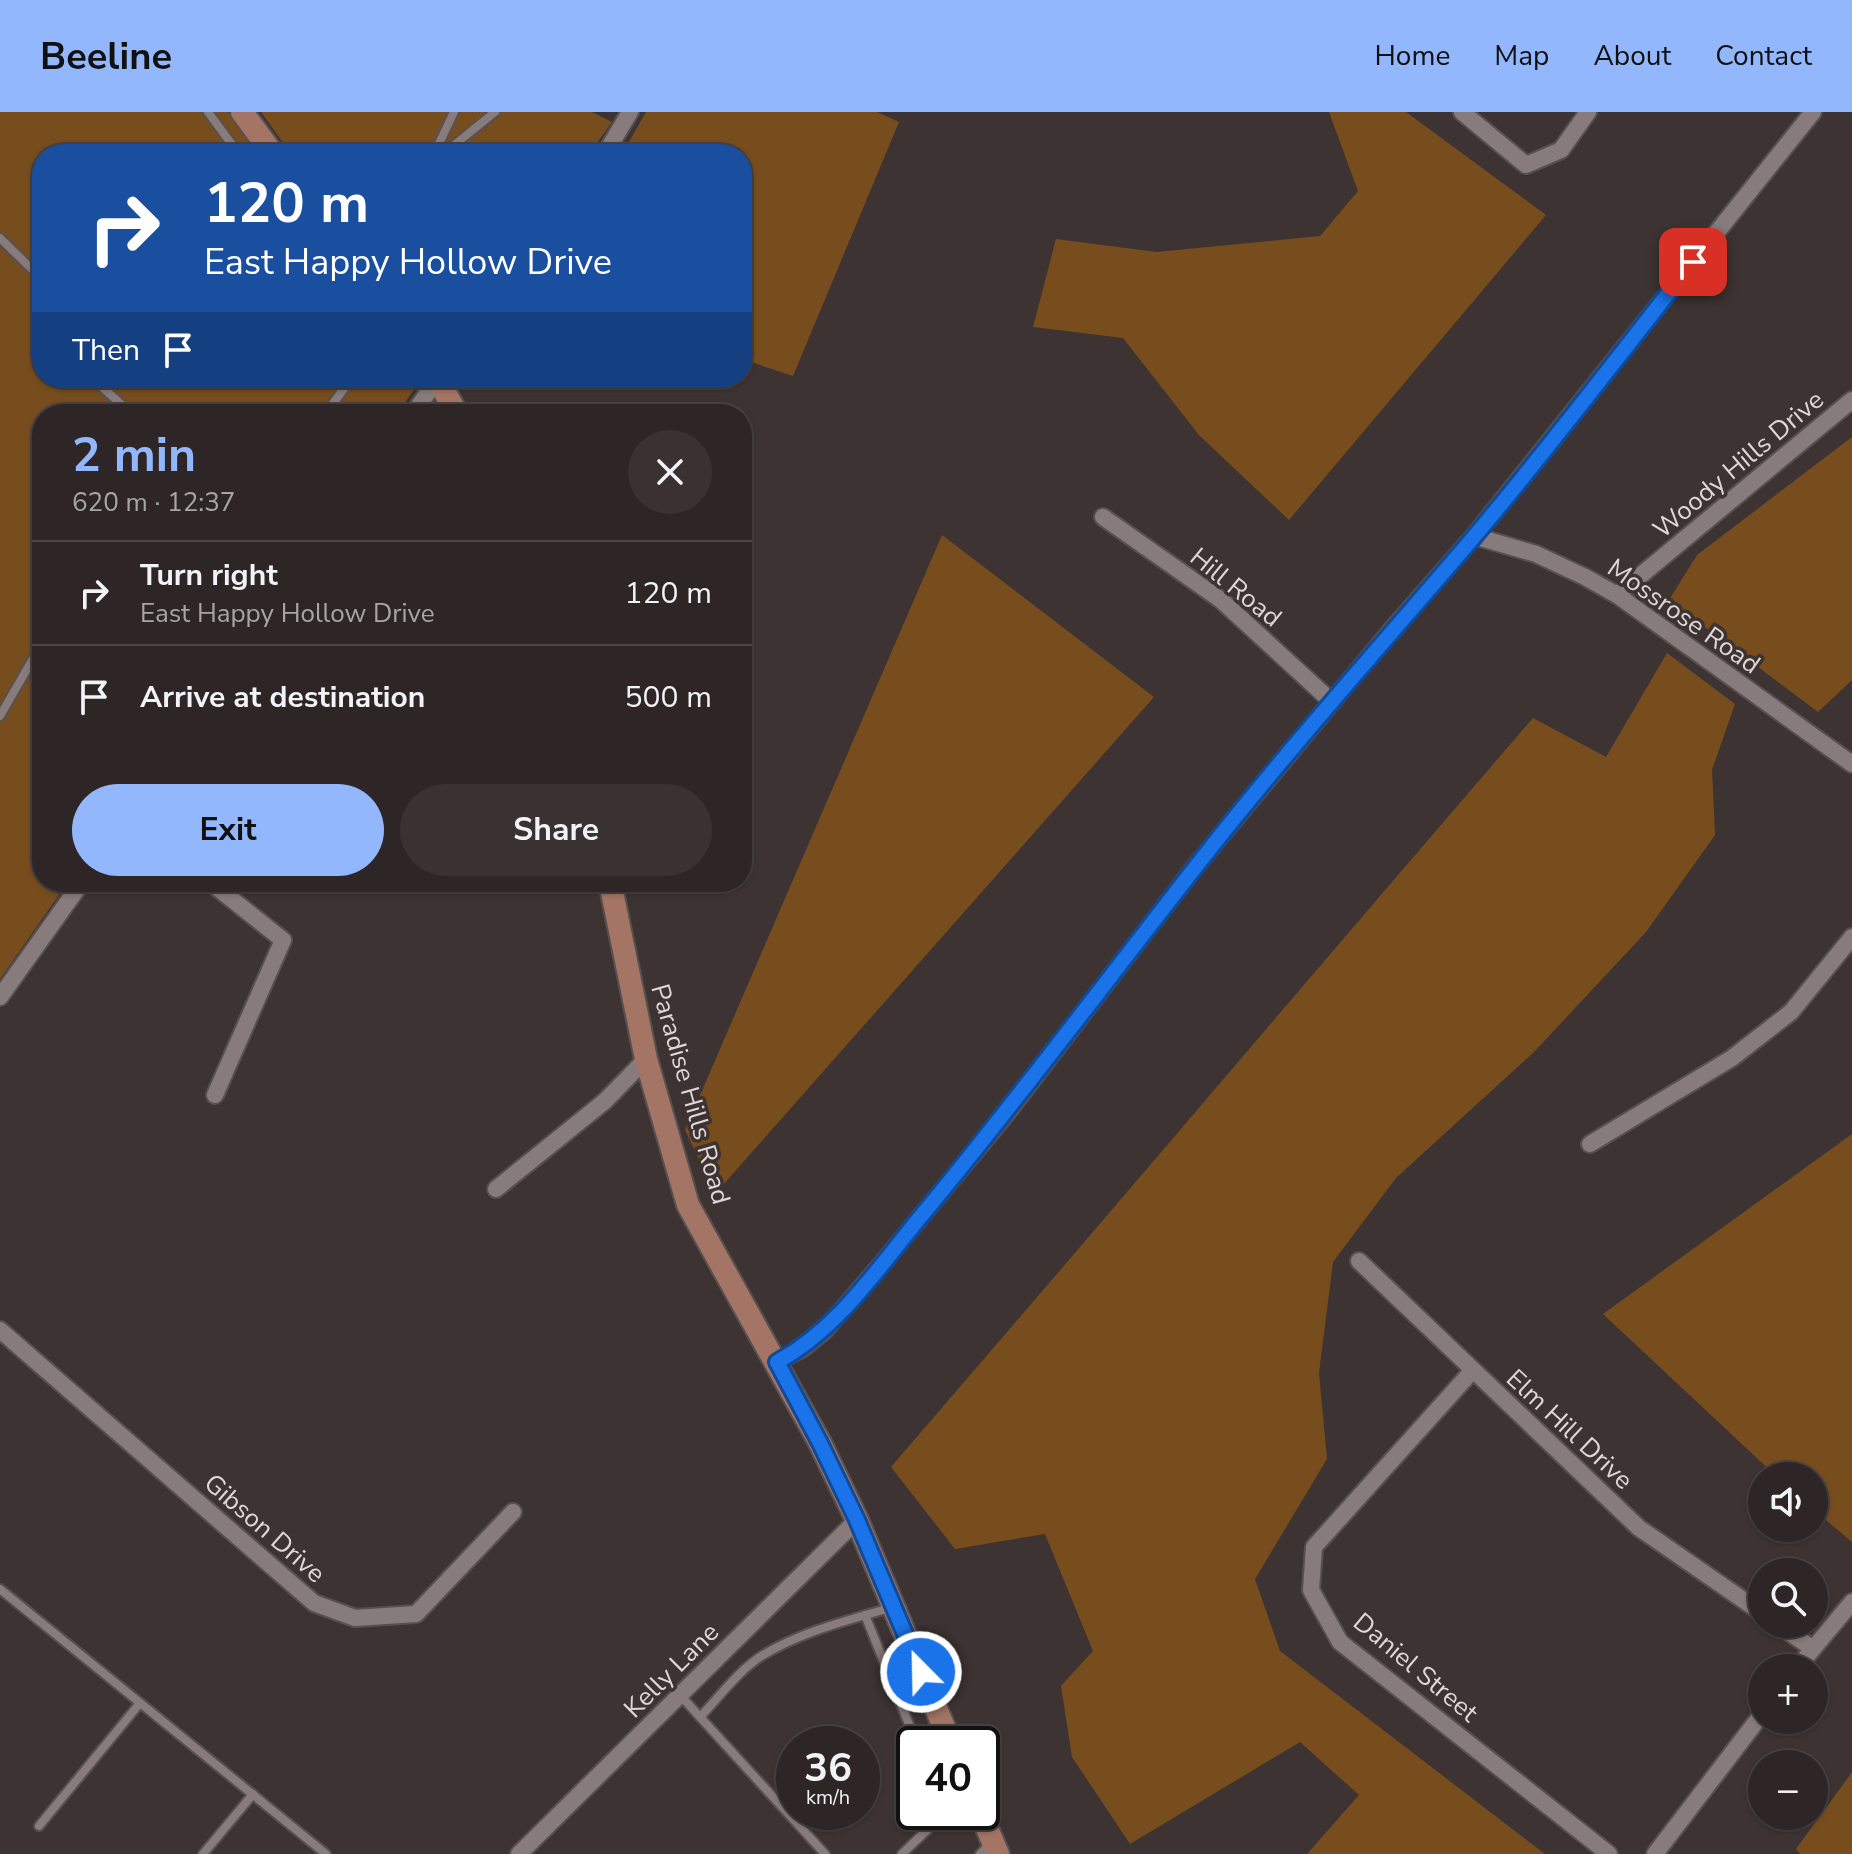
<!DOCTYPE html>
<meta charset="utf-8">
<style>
:root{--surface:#2e2626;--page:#3a3232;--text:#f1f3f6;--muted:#a7a5a7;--line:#494343;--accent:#93b7fd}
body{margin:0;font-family:"Nunito Sans",sans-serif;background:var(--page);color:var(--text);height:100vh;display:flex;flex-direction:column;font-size:30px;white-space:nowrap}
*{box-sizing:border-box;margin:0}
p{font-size:26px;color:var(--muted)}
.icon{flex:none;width:44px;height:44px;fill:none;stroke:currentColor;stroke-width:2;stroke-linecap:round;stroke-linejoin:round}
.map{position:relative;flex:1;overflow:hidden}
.panel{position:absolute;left:32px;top:292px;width:720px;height:488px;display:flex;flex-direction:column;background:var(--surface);border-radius:32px;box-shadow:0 2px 6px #0004,0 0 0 2px var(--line)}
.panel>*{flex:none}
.guide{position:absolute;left:32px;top:32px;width:720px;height:244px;border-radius:32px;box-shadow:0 2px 6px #0004,0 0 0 2px var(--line);background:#1a4fa0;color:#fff;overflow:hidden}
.buttons{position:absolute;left:1748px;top:1350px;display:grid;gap:16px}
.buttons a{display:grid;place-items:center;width:80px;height:80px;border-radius:50%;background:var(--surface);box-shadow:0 2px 6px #0004,0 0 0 2px var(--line);font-size:40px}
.speed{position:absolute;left:776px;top:1614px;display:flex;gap:16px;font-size:40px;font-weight:700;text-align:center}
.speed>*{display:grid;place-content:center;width:104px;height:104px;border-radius:50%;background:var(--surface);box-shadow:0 2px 6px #0004,0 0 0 2px var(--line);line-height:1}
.speed small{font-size:20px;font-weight:400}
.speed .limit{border:4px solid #111;border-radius:12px;background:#fff;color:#111}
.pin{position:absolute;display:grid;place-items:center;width:68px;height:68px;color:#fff;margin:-34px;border-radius:16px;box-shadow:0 4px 12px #0006}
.me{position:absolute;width:88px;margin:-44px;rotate:337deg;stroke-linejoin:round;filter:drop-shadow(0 0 6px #0008)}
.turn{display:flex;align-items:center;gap:28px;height:168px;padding:0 40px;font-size:36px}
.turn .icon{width:104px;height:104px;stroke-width:2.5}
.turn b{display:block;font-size:56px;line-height:68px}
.then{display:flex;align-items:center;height:76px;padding:0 40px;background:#0003;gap:16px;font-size:30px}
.round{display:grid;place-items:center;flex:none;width:84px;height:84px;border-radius:42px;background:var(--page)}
.head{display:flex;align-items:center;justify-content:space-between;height:136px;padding:0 40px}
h1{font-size:48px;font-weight:700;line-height:60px;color:var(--accent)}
.cta{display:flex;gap:16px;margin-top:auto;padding:16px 40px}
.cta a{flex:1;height:92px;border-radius:48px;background:var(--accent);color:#111;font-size:32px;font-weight:700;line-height:92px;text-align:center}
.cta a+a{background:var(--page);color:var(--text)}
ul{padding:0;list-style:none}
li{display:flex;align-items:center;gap:24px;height:104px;padding:0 40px;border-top:2px solid var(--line)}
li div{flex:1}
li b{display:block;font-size:30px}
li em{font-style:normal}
header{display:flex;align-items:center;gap:48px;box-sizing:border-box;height:112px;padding:0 40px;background:var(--accent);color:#111}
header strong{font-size:38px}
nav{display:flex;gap:44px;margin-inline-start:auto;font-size:28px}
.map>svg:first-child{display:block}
.green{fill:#774d1e}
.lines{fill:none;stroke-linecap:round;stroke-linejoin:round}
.lane-casing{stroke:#585050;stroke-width:12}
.street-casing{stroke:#585050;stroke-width:20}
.secondary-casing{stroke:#585050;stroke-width:26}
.lane{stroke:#887b7b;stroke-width:8}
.street{stroke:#887b7b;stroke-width:16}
.secondary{stroke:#a47564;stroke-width:22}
.route-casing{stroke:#114b97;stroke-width:20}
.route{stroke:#1a73e8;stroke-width:14}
.labels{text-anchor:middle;stroke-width:7;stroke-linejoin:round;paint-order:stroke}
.street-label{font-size:26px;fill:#dfd7d7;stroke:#3e3333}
</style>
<header>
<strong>Beeline</strong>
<nav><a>Home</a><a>Map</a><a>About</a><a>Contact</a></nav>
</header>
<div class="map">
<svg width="1852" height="1742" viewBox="0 0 1852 1742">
<rect width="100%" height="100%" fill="#3e3333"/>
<g class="green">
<polygon points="0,0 228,0 258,42 42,42 42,266 421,267 397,302 42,302 42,770 68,770 0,867"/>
<polygon points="261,0 592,0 612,10 589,42 291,42"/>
<polygon points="646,0 877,0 899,10 793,264 742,247 742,42 622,42"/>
<polygon points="1329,0 1406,0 1546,103 1289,408 1199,323 1123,226 1033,215 1056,127 1157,140 1320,124 1358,79"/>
<polygon points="1852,325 1852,568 1818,600 1669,488 1697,443"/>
<polygon points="942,423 1154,585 715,1082 685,1018"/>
<path d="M 1667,541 L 1735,592 L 1712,658 L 1715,723 L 1646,820 L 1534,940 L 1396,1066 L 1333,1150 L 1319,1261 L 1327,1347 L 1255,1467 L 1280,1539 L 1545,1742 L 1307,1742 L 1359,1683 L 1300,1630 L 1130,1732 L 1072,1645 L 1061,1574 L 1093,1539 L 1045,1422 L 955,1437 L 891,1355 C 1106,1106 1318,855 1533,606 L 1606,645 Z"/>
<polygon points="1852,1022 1852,1430 1814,1398 1814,1364 1776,1364 1603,1202"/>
<polygon points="1852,1660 1852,1742 1800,1742 1796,1737"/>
</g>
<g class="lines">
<g class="lane-casing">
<g id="lane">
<polyline points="208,0 239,42"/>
<polyline points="434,42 454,0"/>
<polyline points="439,42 453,34 495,0"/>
<polyline points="0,126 42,167"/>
<polyline points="92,266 132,302"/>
<polyline points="325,302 346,274 347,266"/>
<polyline points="0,604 42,531"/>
<polyline points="0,1477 326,1742"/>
<polyline points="865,1503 917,1632"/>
<polyline points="893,1571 920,1561"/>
<polyline points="680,1583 825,1742"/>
<path d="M 700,1605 C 720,1584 739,1558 763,1543 C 803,1519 849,1508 893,1495"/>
<polyline points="39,1714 140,1591"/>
<polyline points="203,1742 253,1682"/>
<polyline points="902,1742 928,1717 937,1700"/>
<polyline points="980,1742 992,1730"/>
</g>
</g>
<g class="street-casing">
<g id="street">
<polyline points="1462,0 1526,53 1561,38 1588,0"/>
<polyline points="605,42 630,0"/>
<polyline points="413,302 438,266"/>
<polyline points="1103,405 1221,488 1332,590"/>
<polyline points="1474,424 1536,442 1585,465 1617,483 1852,652"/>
<polyline points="1617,483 1852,288"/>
<polyline points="210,770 283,828 215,983"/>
<polyline points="0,885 82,770"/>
<polyline points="1590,1032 1732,946 1791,900 1852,825"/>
<polyline points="496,1077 605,989 646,947"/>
<polyline points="1359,1149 1639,1416 1762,1501"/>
<polyline points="0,1218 314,1491 355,1506 416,1502 513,1400"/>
<polyline points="777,1250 803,1236 825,1218 880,1154 1006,1002 1195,755 1395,514 1474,424 1813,0"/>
<polyline points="1473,1258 1314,1435 1311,1478 1340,1530 1609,1742"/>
<polyline points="1777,1512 1812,1536"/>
<polyline points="1797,1556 1852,1490"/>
<polyline points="519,1742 857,1408"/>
<polyline points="1655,1742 1762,1602"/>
</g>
</g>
<g class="secondary-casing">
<g id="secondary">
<polyline points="242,0 273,42"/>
<polyline points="437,266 457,302"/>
<polyline points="610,770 646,947 688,1093 820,1331 857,1408 951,1632"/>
<polyline points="980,1700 998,1742"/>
</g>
</g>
<use href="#lane" class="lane"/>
<use href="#street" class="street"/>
<use href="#secondary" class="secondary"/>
</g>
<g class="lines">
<g class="route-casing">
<path id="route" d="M 921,1560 L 857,1408 L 820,1331 L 777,1250 C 838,1217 878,1156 922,1103 C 1016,990 1104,872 1194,757 C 1283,643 1379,536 1473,426 C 1549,336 1620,242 1693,150"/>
</g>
<use href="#route" class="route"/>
</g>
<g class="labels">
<g class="street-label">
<text transform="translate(1738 352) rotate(-40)" y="9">Woody Hills Drive</text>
<text transform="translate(1236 475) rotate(39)" y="9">Hill Road</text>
<text transform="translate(1684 504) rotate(35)" y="9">Mossrose Road</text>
<text transform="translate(691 982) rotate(74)" y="9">Paradise Hills Road</text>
<text transform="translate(1570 1317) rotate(43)" y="9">Elm Hill Drive</text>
<text transform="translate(265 1416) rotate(41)" y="9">Gibson Drive</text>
<text transform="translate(1416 1555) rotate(40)" y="9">Daniel Street</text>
<text transform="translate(671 1558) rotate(-45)" y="9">Kelly Lane</text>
</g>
</g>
</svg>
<div class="buttons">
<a><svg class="icon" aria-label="sound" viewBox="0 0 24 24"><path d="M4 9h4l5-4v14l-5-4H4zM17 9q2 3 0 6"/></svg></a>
<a><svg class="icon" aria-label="search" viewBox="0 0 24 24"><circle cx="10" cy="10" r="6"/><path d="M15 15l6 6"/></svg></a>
<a>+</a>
<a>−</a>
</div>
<div class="speed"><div>36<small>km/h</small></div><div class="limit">40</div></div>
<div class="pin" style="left:1693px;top:150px;background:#d93025"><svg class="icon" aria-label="arrive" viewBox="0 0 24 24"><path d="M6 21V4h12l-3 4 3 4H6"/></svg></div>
<svg class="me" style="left:921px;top:1560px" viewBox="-20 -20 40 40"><circle r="17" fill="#1a73e8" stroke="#fff" stroke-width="3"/><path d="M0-11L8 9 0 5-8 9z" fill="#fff"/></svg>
<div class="guide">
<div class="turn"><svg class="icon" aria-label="right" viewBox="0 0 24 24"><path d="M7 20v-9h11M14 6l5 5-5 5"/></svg><div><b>120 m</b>East Happy Hollow Drive</div></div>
<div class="then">Then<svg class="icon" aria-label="arrive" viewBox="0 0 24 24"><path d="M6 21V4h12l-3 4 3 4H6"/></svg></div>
</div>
<section class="panel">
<div class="head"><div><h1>2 min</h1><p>620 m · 12:37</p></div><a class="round"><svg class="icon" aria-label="close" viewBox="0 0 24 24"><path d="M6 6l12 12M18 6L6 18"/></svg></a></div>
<ul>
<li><svg class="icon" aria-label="right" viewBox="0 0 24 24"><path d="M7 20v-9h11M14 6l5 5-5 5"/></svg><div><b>Turn right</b><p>East Happy Hollow Drive</p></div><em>120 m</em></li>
<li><svg class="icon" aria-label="arrive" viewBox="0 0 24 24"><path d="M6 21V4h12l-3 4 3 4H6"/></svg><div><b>Arrive at destination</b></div><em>500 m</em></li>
</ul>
<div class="cta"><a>Exit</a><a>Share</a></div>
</section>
</div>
